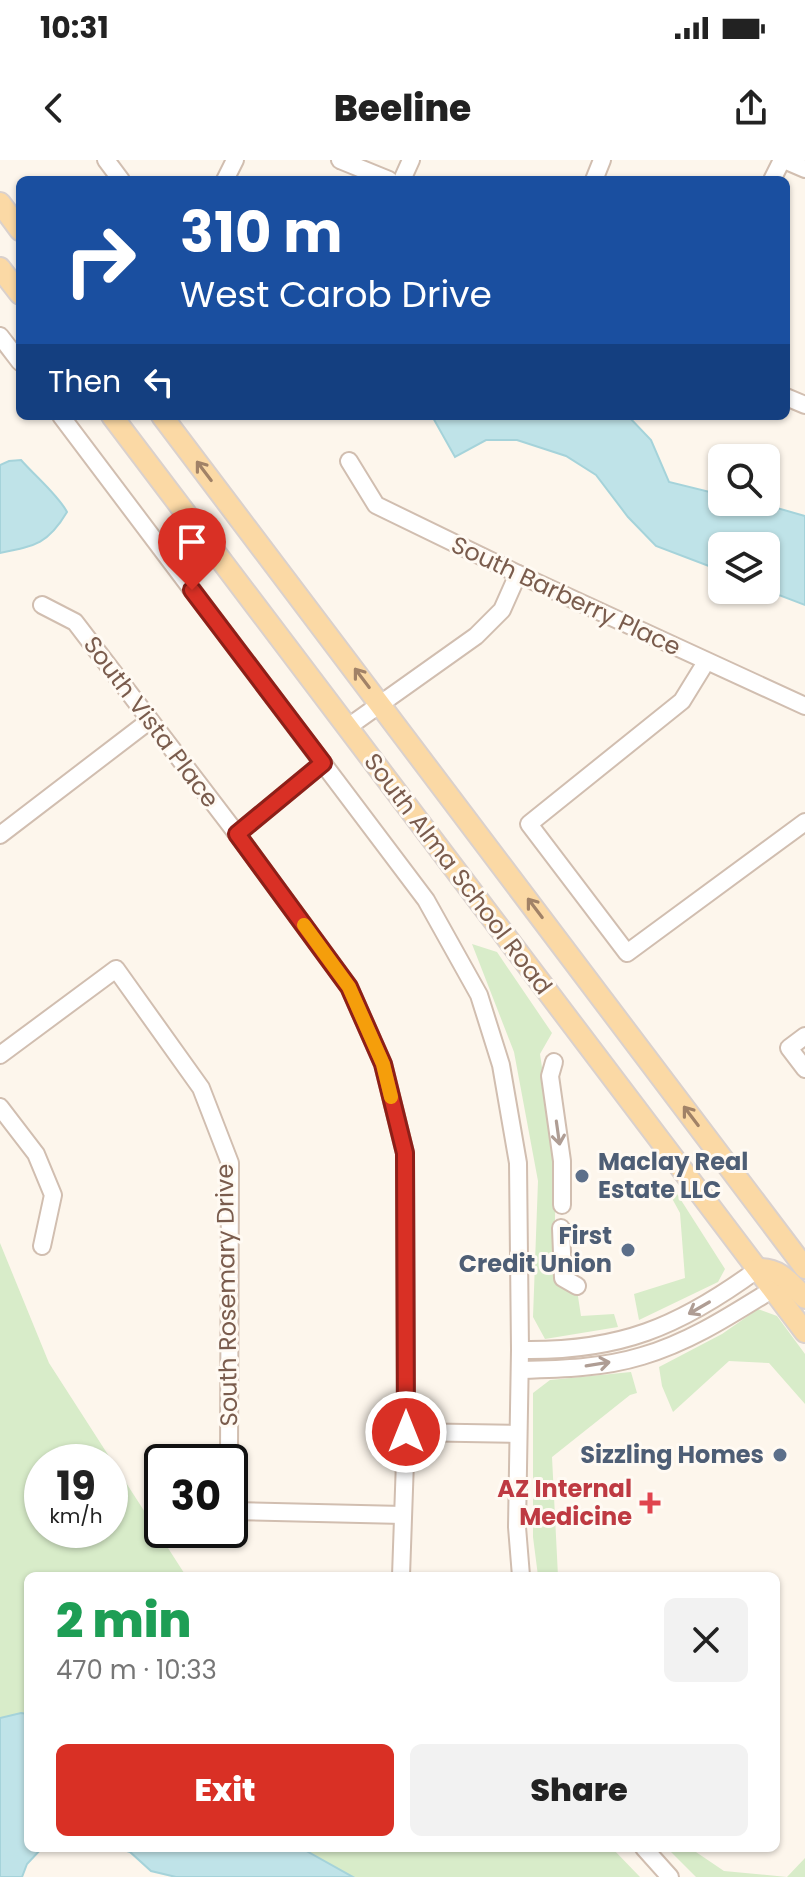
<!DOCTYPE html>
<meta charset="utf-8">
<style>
:root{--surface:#fff;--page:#f2f2f2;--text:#222;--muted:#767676;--accent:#d93025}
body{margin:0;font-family:Poppins,sans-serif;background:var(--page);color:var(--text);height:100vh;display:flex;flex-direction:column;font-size:30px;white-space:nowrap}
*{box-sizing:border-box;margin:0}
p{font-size:26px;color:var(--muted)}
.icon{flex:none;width:44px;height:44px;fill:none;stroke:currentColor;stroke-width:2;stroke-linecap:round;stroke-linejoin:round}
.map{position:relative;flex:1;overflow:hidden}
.drawer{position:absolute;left:24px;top:1412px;width:756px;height:280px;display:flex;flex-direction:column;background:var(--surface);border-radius:12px;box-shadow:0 2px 6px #0004}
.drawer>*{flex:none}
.banner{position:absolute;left:16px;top:16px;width:774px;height:244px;border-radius:12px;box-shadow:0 2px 6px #0004;background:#1a4fa0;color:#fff;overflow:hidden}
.controls{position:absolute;left:708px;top:284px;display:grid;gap:16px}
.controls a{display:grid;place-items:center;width:72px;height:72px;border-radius:12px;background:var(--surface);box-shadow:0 2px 6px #0004;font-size:40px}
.speed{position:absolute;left:24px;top:1284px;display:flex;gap:16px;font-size:40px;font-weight:700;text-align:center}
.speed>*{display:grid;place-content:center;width:104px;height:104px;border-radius:50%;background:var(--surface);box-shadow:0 2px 6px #0004;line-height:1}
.speed small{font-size:20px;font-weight:400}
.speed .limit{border:4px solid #111;border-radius:12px;background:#fff;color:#111}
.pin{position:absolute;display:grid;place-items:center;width:68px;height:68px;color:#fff;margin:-82px -34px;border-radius:50% 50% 50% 0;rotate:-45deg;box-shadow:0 0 8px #0007}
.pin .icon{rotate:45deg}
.me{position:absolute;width:88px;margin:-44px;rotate:0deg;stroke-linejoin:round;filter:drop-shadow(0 0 6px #0008)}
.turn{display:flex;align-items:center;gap:28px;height:168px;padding:0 32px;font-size:36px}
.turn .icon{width:104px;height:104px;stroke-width:2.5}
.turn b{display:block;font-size:56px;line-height:68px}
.then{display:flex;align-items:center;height:76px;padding:0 32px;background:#0003;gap:16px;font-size:30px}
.round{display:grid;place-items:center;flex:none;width:84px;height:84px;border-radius:12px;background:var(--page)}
.headline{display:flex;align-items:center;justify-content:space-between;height:136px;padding:0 32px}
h1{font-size:48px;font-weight:800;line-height:60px;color:#1e9e55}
.cta{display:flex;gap:16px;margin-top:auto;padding:16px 32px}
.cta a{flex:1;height:92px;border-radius:12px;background:var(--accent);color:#fff;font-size:32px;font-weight:800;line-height:92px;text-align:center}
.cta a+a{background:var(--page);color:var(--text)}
.status{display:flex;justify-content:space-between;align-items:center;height:56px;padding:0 40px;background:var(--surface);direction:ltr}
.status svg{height:22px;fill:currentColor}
header{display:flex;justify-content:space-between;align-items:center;height:104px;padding:0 32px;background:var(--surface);font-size:36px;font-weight:800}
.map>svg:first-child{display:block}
.green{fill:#d8ecc9;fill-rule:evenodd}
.water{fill:#bfe3e8;stroke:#a5d3da;stroke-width:2}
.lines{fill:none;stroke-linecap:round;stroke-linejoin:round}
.minor-casing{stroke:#d1beb0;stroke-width:20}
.major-casing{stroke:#dad1cd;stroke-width:24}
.minor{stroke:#fff;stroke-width:16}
.major{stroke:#fbd9a5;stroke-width:20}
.oneway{stroke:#a18267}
.oneway2{stroke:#af9d94}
.route-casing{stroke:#8d1f18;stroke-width:20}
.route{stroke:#d93025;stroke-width:14}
.slow{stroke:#f59e0b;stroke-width:14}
.service-dot{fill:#5c6f8a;stroke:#fffaf3;stroke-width:3}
.health-dot{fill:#e0444e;stroke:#fffaf3;stroke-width:3}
.labels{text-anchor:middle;stroke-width:6;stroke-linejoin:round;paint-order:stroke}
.street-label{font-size:24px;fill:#7a5c4d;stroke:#fffaf3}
.service-label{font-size:24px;font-weight:bold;fill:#4e5e75;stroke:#fffaf3;text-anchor:end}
.health-label{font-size:24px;font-weight:bold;fill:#be3a42;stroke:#fffaf3;text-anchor:end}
</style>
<div class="status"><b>10:31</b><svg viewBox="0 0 49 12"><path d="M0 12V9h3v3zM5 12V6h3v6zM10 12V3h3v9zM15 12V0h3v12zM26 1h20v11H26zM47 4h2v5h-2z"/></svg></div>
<header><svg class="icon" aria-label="back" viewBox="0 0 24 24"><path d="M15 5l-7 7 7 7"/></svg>Beeline<svg class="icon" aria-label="share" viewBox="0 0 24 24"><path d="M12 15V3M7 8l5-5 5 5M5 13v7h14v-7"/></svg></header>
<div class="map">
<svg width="805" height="1717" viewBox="0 0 805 1717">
<rect width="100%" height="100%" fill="#fdf6ec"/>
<g class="green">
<polygon points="472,784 497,792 552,873 540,894 556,1002 554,1115 561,1126 577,1130 581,1156 614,1154 618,1167 545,1179 533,1157 538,1021 514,892"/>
<polygon points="672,1026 725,1109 718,1122 639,1160 634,1134 685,1118 680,1053 668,1031"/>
<path d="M 0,1083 L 49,1203 L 186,1416 L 28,1416 L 28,1688 L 42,1688 L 27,1704 L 22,1717 L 0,1717 ZM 42,1302 L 110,1302 L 110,1370 L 42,1370 Z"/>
<polygon points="758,1149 777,1156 805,1194 805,1244 769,1203 729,1201 673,1252 662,1226 659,1207 722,1174"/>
<polygon points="631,1212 637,1233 630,1235 552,1297 558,1416 538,1416 533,1377 533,1233 550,1220"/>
<polygon points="118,1688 612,1688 640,1717 176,1717 151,1711 130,1692"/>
<polygon points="667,1688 690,1688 724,1711 787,1717 805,1698 805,1717 696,1717"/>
</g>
<g class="water">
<polygon points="432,256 628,256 651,280 669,322 722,335 722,342 756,342 805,356 805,445 766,430 766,386 722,386 722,411 656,386 628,357 596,315 566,296 517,280 486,280 455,297"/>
<path d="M 21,300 C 35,316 58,335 67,352 C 48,384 35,386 0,393 L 0,305 L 9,301 Z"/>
<polygon points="21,1553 28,1554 28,1688 42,1688 27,1704 22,1717 0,1717 0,1558"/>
<polygon points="118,1688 301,1688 353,1717 176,1717 151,1711 130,1692"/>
</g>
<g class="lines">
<g class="minor-casing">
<g id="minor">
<polyline points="106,0 121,20"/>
<polyline points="340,0 389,20"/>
<polyline points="784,0 805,9"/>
<polyline points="225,20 235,0"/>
<polyline points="402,20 411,0"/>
<polyline points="594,20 602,0"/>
<polyline points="772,20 782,0"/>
<polyline points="0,176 20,202"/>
<polyline points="786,237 805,245"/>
<polyline points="61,256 426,740 479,835 501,905 518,1003 520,1190 517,1367 521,1416"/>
<polyline points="349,301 376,345 518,414 805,546"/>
<polyline points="42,445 75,462 237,674 349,827 383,904 405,993 406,1272 401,1416"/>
<polyline points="706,502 682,541 529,664 627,793 805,662"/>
<polyline points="348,567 476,476 502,450 518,414"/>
<polyline points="237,674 323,603"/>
<polyline points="0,675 149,561"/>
<polyline points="805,876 789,888 805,909"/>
<polyline points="0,895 116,809 201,928 230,1003 229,1302"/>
<polyline points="554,902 550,916 562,1001 562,1045"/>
<polyline points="0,947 36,994 53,1035 42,1086"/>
<polyline points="561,1068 563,1118 577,1126"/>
<path d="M 520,1190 C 619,1192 679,1167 758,1109"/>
<path d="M 520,1210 C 561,1209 603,1208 642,1196 C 690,1182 731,1155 773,1129"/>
<polyline points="406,1272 518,1274"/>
<polyline points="230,1351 403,1355"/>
<polyline points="644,1688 670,1717"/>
</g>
</g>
<g class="major-casing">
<g id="major">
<polyline points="0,43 20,70"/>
<polyline points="0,108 20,134"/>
<polyline points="112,256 805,1172"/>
<polyline points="162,256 805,1108"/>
<path d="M 758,1109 C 780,1108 790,1123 805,1138"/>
</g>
</g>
<use href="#minor" class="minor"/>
<use href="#major" class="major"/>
</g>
<defs><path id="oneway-shaft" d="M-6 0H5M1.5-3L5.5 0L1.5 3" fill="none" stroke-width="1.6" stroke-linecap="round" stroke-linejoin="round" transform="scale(2)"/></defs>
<g class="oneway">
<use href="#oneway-shaft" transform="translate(204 311) rotate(-127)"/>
<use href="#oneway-shaft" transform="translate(362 518) rotate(-127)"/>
<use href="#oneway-shaft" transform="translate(535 748) rotate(-127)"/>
<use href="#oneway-shaft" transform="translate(691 956) rotate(-127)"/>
</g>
<g class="oneway2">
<use href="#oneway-shaft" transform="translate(558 973) rotate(82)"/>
<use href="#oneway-shaft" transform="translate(699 1148) rotate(150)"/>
<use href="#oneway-shaft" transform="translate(598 1204) rotate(-9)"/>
</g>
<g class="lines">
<g class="route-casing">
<polyline id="route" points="192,430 323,603 237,674 349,827 383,904 405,993 406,1272"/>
</g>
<use href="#route" class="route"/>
<polyline class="slow" points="304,765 349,827 383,904 391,937"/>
</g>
<g class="service-dot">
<circle cx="582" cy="1016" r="8"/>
<circle cx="628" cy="1090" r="8"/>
<circle cx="780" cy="1295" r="8"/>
</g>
<path class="health-dot" d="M646 1331h8v8h8v8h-8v8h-8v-8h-8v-8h8z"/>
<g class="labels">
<g class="street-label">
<text transform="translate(566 436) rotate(25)" y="8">South Barberry Place</text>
<text transform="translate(151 562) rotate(53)" y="8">South Vista Place</text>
<text transform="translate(458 714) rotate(53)" y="8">South Alma School Road</text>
<text transform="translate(227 1135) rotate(-91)" y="8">South Rosemary Drive</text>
</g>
<g class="service-label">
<text x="598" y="1010" text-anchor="start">Maclay Real<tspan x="598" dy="28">Estate LLC</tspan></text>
<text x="612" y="1084">First<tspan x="612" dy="28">Credit Union</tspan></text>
<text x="764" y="1303">Sizzling Homes</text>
</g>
<g class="health-label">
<text x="632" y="1337">AZ Internal<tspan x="632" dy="28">Medicine</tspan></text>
</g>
</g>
</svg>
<div class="controls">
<a><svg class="icon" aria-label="search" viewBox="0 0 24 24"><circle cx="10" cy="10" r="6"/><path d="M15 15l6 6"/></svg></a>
<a><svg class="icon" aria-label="layers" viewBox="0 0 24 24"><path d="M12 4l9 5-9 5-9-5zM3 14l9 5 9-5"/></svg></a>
</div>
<div class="speed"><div>19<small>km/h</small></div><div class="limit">30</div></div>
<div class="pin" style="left:192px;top:430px;background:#d93025"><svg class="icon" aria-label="arrive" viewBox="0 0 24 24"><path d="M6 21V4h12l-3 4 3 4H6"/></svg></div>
<svg class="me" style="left:406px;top:1272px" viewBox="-20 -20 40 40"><circle r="17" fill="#d93025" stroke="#fff" stroke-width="3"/><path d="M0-11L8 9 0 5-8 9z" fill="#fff"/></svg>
<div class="banner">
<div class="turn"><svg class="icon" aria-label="right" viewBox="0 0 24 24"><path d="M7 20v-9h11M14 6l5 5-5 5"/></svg><div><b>310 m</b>West Carob Drive</div></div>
<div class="then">Then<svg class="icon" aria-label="left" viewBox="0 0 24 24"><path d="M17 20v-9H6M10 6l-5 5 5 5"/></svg></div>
</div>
<section class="drawer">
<div class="headline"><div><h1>2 min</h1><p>470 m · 10:33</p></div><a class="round"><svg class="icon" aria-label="close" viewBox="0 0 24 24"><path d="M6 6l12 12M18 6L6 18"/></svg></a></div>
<div class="cta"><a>Exit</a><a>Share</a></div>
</section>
</div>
